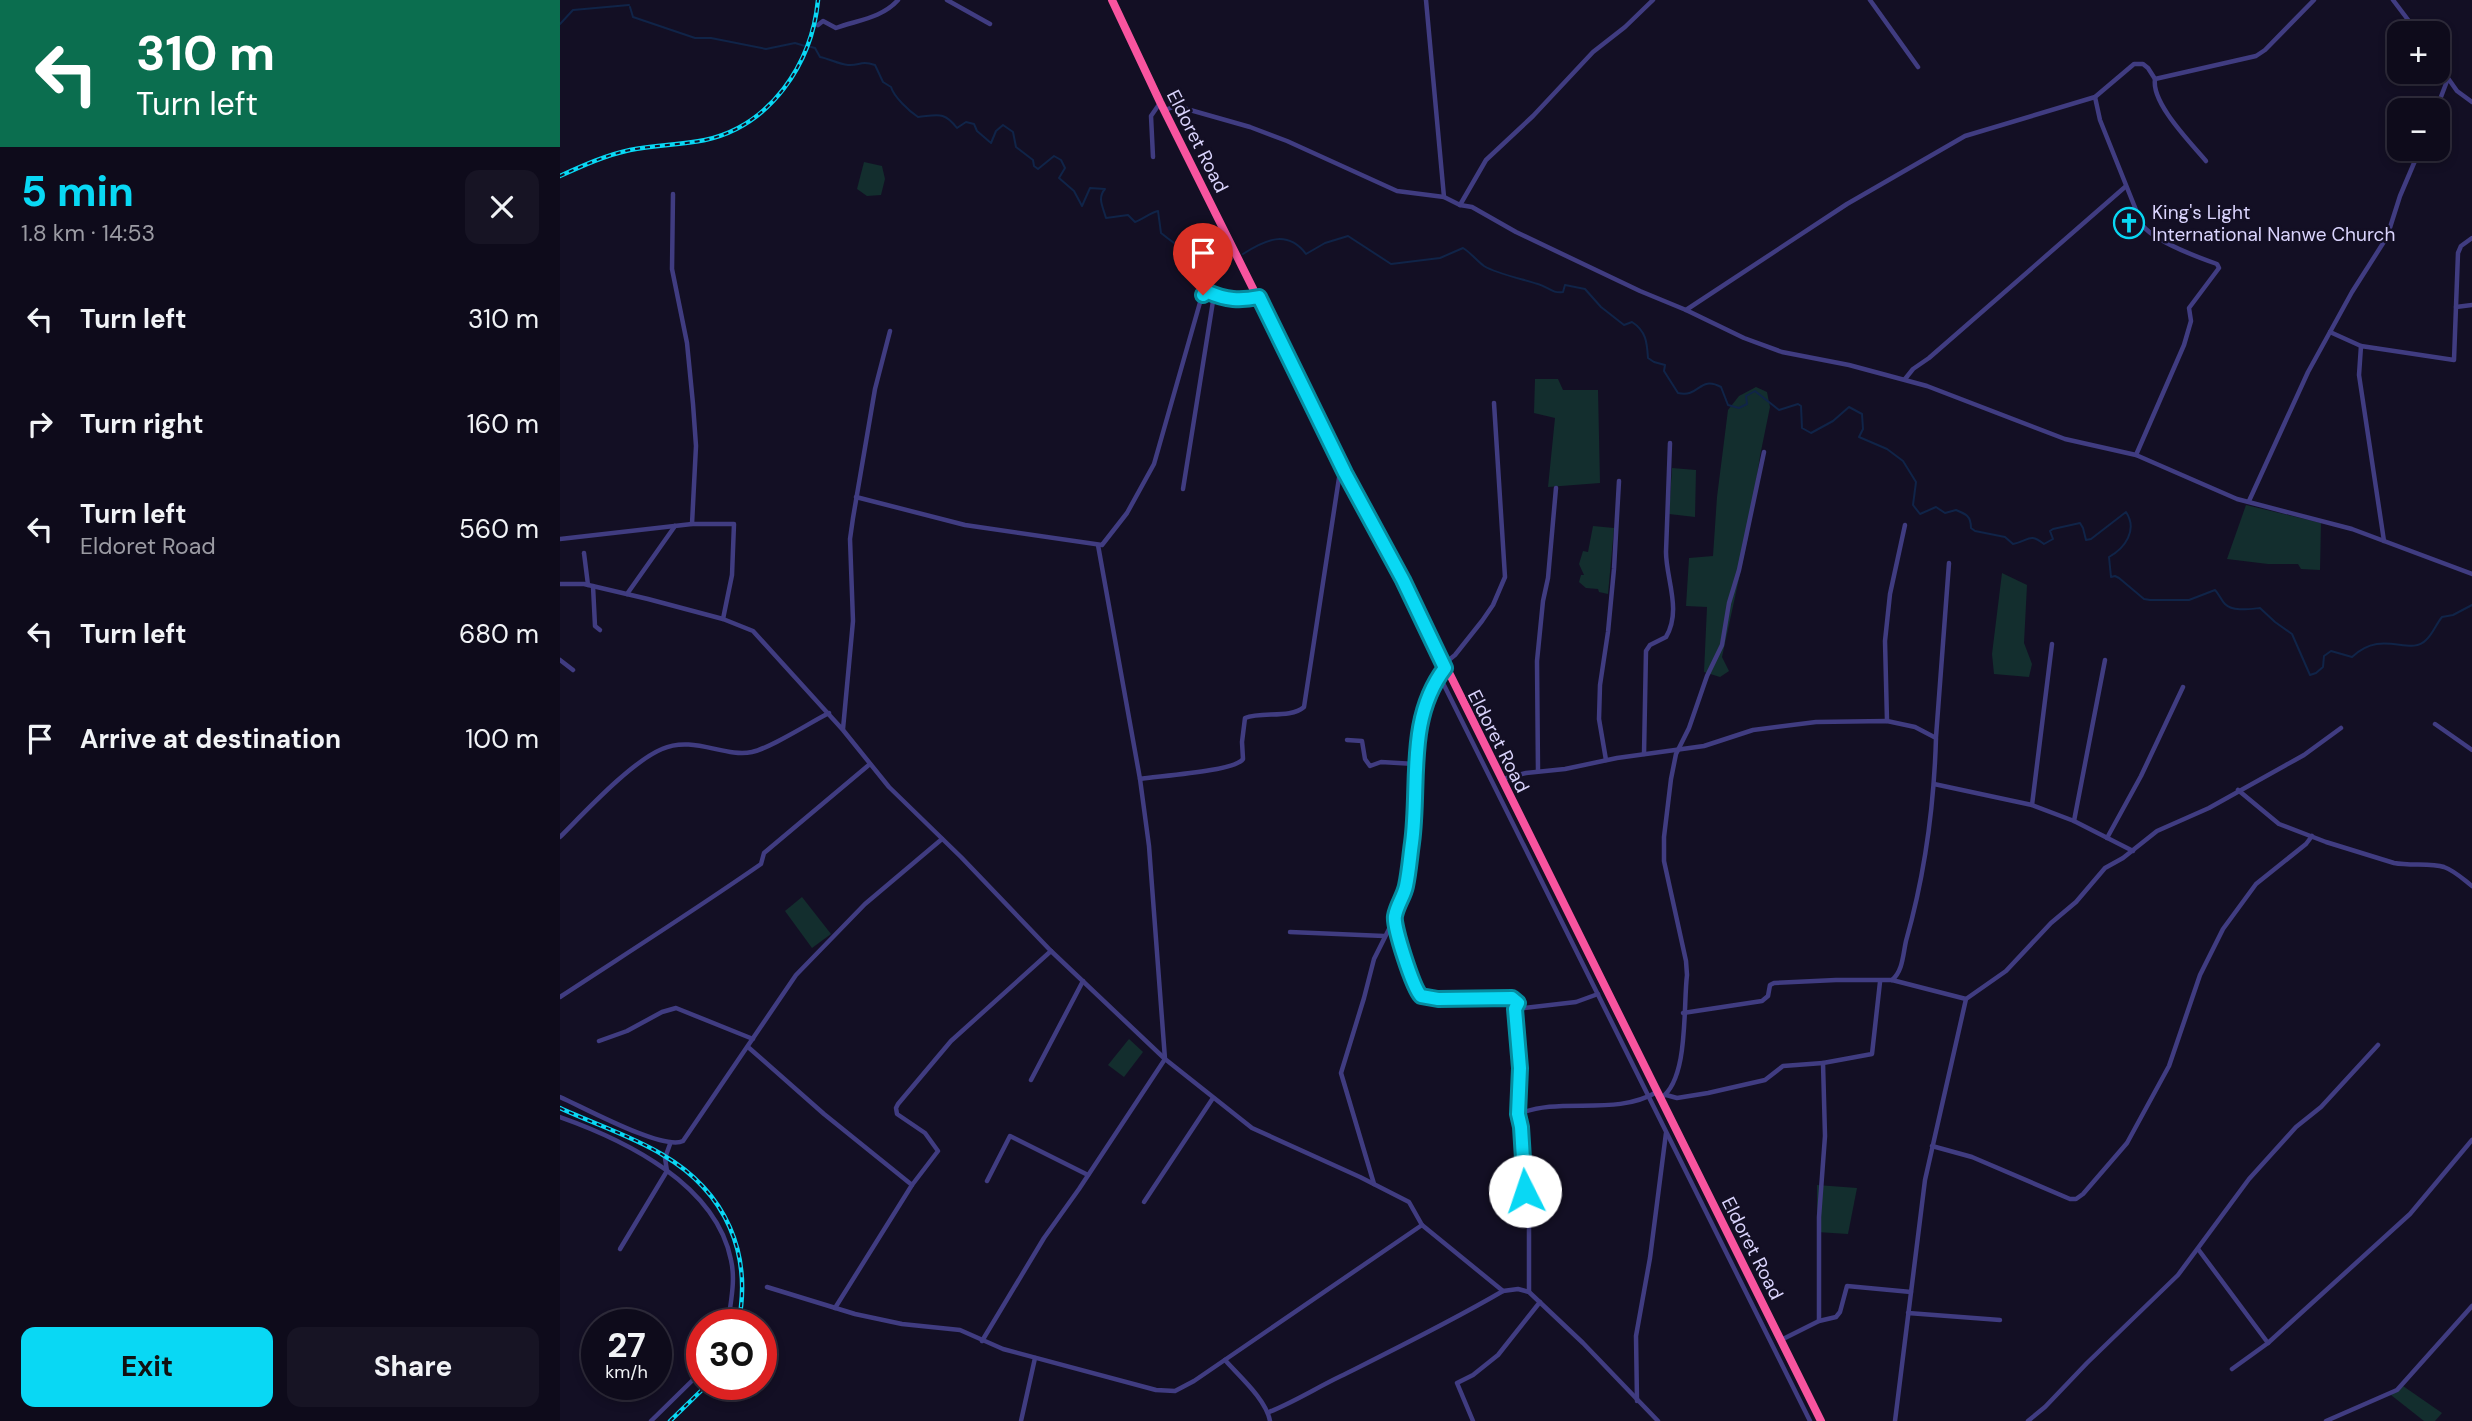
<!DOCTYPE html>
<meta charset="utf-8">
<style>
:root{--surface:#0e0b1b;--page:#171424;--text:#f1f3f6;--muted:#9b9ba3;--line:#2e2b3a;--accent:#09d8f4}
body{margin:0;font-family:"DM Sans",sans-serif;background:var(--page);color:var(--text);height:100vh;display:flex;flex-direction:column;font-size:26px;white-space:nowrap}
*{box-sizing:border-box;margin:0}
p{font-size:23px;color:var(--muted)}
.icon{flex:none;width:38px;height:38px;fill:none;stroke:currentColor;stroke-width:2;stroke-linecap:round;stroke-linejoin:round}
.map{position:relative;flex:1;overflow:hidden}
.sheet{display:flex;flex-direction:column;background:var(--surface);width:560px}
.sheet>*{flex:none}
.guide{background:#0b6e4f;color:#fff;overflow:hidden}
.fabs{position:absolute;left:1827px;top:21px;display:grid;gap:14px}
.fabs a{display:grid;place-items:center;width:63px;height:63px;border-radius:14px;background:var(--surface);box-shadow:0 4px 10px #0003,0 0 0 2px var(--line);font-size:35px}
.speed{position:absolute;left:21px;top:1309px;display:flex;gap:14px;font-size:35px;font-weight:700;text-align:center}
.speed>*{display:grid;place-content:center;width:91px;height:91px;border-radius:50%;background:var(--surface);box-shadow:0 4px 10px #0003,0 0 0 2px var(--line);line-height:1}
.speed small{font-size:18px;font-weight:400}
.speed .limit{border:10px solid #d22;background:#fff;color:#111}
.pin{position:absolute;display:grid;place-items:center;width:60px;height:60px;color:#fff;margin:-72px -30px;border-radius:50% 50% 50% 0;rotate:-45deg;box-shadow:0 0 7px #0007}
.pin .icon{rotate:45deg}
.me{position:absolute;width:77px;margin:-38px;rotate:356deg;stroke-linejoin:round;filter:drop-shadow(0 0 5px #0008)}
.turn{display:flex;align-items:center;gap:24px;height:147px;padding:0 21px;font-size:32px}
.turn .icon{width:91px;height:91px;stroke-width:2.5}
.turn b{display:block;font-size:49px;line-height:60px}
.round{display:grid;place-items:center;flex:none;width:74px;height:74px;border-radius:14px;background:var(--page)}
.head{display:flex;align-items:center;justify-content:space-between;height:119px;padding:0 21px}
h1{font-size:42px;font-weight:700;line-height:52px;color:var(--accent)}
.cta{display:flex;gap:14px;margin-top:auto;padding:14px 21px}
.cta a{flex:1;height:80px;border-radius:14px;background:var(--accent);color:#111;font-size:28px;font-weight:700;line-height:80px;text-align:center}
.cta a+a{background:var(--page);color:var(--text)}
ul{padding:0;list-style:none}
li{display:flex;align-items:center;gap:21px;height:105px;padding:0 21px}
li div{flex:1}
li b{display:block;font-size:26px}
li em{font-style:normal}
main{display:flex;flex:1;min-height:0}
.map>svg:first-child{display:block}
.green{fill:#132e2e}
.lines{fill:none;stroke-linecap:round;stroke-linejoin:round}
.stream{stroke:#102448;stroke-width:2}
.street{stroke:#403c81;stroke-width:4.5}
.highway{stroke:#f8549f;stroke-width:8}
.rail-casing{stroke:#09d8f4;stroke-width:4.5}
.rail{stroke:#130f24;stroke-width:2;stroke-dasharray:5;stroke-linecap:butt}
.route-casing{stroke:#068c9f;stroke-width:18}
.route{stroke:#09d8f4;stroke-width:12}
.labels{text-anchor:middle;stroke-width:5;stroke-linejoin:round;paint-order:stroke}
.street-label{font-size:19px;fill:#dad4fd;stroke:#130f24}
.poi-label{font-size:19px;fill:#dad4fd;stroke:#130f24;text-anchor:start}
</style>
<main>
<section class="sheet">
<div class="guide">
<div class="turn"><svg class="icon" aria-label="left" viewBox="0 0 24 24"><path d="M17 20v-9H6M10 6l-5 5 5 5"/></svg><div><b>310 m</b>Turn left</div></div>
</div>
<div class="head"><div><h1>5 min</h1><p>1.8 km · 14:53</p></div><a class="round"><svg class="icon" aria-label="close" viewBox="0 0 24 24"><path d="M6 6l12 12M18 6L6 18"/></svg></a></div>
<ul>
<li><svg class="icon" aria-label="left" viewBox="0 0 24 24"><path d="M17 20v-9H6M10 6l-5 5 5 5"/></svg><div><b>Turn left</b></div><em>310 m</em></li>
<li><svg class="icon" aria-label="right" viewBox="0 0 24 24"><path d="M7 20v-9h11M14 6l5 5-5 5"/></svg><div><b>Turn right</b></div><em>160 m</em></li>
<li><svg class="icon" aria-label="left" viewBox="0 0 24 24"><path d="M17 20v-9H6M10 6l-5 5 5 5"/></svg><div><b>Turn left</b><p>Eldoret Road</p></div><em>560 m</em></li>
<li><svg class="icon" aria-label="left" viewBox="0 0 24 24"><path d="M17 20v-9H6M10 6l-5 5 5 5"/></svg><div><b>Turn left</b></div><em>680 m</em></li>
<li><svg class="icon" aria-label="arrive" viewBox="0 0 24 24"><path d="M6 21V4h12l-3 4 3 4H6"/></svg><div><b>Arrive at destination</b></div><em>100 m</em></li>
</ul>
<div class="cta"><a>Exit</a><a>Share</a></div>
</section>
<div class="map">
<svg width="1912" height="1421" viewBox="0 0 1912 1421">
<rect width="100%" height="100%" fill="#130f24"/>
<g class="green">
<polygon points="304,162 322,166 325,179 321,195 307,196 297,189"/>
<polygon points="975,379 998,379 1003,390 1038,390 1040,483 988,487 995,418 974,413"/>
<polygon points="1196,387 1207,392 1210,407 1200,456 1188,537 1162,657 1169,671 1160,677 1144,672 1147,607 1126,606 1129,558 1153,556 1157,497 1168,410 1179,396"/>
<polygon points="1112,468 1136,470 1135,517 1109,514"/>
<polygon points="1686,505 1761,523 1760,570 1741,569 1738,564 1708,564 1667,559"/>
<polygon points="1033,526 1054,528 1048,594 1039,592 1038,589 1026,588 1019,582 1021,575 1024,575 1019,564 1023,551 1028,552"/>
<polygon points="1442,573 1467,585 1464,643 1472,664 1469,677 1434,674 1432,654"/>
<polygon points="242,897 271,934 252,948 225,911"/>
<polygon points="569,1039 583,1052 564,1077 548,1065"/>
<polygon points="1257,1185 1297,1188 1288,1234 1257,1232"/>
<polygon points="1843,1386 1882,1413 1875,1421 1864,1421 1831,1395"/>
</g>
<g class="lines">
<g class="stream">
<polyline points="70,7 73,17 135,38 151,38 206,49 235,43 245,46"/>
<polyline points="0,24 13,10 69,5"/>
<path d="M 251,47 L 255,48 L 260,57 C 270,59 278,64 288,65 C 300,66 300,60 315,65 L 323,82 L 331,87 C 334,97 349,111 358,117 C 378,115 384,111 397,128 L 406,122 L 414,124 L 417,131 L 431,143 L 436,131 L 443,125 L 453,132 L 456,147 L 473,160 L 474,166 L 478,169 L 494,156 L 501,160 L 505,168 L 499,178 L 514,191 L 522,206 L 530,188 L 545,189 C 537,198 543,207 546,218 L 568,215 L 575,222 C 584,219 589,213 598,211 L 601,233 C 613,242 622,253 636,244 L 656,269 L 665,273 L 672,259"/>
<path d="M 683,254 C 705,240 727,229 746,254 L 765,243 L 788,236 L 831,264 L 880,258 L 903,248 C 911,253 917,261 924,266 C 937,274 963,279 978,284 C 988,287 993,294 1003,292 L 1005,285 L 1025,289 L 1041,307 L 1064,325 L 1072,322 C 1086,331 1087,342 1088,358 L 1094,362 L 1105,365 L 1104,371 L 1118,393 C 1140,398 1139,375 1161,387 L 1168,405 L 1179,408 L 1187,404 L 1186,396 L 1195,391 L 1219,410 L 1238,404 L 1241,406 L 1242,428 L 1251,433 L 1273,421 L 1289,407 L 1302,414 L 1303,429 L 1299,437 L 1327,449 L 1343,461 L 1356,482 L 1353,505 L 1360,514 L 1376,507 L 1385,513 L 1396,510 C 1406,514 1411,516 1411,528 L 1415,531 L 1445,537 L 1453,544 C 1469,541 1469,532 1484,544 L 1493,539 L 1490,531 L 1493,529 L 1520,523 L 1523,528 L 1526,540 L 1531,539 L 1566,512 C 1578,530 1565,548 1549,557 L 1551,577 L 1555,576 L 1559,578 L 1584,599 L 1590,600 L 1629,600 L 1655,590 C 1659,594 1661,600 1665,604 C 1673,612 1690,609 1700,608 L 1715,622 L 1732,634 L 1750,675 L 1756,673 L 1763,667 L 1764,656 L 1771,651 L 1792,657 C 1822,628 1850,657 1866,640 C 1873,634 1876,624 1882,617 L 1893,615 L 1912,605"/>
</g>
<g class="street">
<polyline points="387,0 430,24"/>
<polyline points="866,0 884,197"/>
<polyline points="1310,0 1358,67"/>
<polyline points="1833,0 1858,33"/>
<path d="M 258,25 L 263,21 L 276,28 C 298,20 322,18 338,0"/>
<polyline points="1878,64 1897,91 1912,102"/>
<path d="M 1595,79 C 1591,103 1631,143 1646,161"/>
<path d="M 1535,97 L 1540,120 L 1582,225 C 1595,241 1637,257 1657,264 L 1659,268 L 1629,308 L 1631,321 L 1624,345 L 1576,455"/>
<polyline points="605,110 616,106 690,127 727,141 837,191 884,197 900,205 912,207 956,232 1080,291 1126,310 1184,338 1222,352 1289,365 1367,386 1505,439 1576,455 1677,499 1792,529 1912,574"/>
<polyline points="1876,110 1887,81"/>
<polyline points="593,157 591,116 600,103"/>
<polyline points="113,194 112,269 127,343 133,404 136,446 132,524"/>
<polyline points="900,205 926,160 973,116 1033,52 1065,27 1093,0"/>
<polyline points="1896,307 1912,305"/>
<polyline points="1126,310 1287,204 1405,136 1535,97 1574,64 1583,64 1588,68 1595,79 1696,56 1705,50 1754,0"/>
<polyline points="1770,332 1801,346"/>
<polyline points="1345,379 1353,369 1369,358 1565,187"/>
<polyline points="623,489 654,295"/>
<path d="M 296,497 L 405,525 L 542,545 L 567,513 L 594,464 L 641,299 L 648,292 C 665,300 679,301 698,298"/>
<polyline points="1689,501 1748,372 1792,292 1827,237 1840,196 1860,149"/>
<polyline points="0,539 132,524 174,524 172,575 163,619"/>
<polyline points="1824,541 1799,375 1801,346 1894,360 1898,253 1901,246 1912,238"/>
<polyline points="24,553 28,585"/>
<polyline points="0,584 24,584 88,599 163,619 193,631 283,730 329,787 401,857 491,951 605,1059 692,1128 800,1177 849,1202 862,1225 634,1381 615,1391 596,1390 443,1349 400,1330 342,1324 295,1314 207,1287"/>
<polyline points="33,586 35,626 40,630"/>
<polyline points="67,594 115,526"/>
<polyline points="0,660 13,670"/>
<polyline points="884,664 895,655 922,621 933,605 945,577 934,403"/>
<polyline points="879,675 1250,1421"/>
<polyline points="1327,721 1325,641 1330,594 1345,525"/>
<polyline points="1875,724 1912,750"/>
<polyline points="283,729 293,621 290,539 293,518 315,389 330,331"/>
<polyline points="1376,737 1389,563"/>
<polyline points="787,740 802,741 805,759 810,766 821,762 855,764"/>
<path d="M 1084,754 L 1086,651 L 1090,645 L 1106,637 C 1122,610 1106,579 1106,552 L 1110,443"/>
<polyline points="1046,760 1039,719 1040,685 1048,632 1054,569 1059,481"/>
<polyline points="978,771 977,661 983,601 988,578 996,488"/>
<path d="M 580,779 C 599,776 676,771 683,759 L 682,742 L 685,718 C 702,711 730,719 744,707 L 779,478 L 784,473"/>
<path d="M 943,779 L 966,773 L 1005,769 L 1057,758 L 1144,746 L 1193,730 L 1256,722 L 1327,721 L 1355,727 L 1376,738 C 1374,808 1365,874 1346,941 C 1343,954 1343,971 1332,980"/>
<polyline points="1374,784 1472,805 1514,821 1573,851"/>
<path d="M 1678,790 L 1719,824 L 1766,842 L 1834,863 C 1850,866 1871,863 1884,867 C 1895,871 1903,879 1912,886"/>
<polyline points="1472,805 1492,644"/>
<polyline points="1514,821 1545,660"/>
<path d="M 0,837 C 25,812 71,762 102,749 C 133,735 165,758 192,752 C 211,748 249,723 269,713"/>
<polyline points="1547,838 1581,776 1623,687"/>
<polyline points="834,918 854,987 861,996 878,999 948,998 957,1001 959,1006 955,1009 960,1068 958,1114"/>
<polyline points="730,932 824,936"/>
<path d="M 0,997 C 67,953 135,910 201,864 L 204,853 L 310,764"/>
<polyline points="956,1009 1016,1002 1038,994"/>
<polyline points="1123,1013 1202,1001 1208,996 1210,985 1214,983 1276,980 1332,980 1406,999"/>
<polyline points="39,1041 67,1031 102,1012 116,1008 193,1039"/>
<polyline points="188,1047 264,1114 352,1185 378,1151 365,1133 337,1114 336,1108 338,1104 391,1041 491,951"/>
<polyline points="471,1080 523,981"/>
<polyline points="1106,1095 1117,1098 1148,1093 1205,1080 1223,1066 1263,1063"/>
<path d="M 0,1097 C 23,1107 103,1151 123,1141 L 236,975 L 305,904 L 382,839"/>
<path d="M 1101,1098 C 1129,1079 1123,1007 1127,975 L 1126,961 L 1104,861 L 1104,837 L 1111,779 L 1116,754 L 1129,728 L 1147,676 L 1162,645 L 1169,603 L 1179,570 L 1204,452"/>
<path d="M 0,1117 C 65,1140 156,1184 171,1260 C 176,1282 170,1303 168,1325"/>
<polyline points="1372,1146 1412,1157 1510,1199 1516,1199 1523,1194 1567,1143 1609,1066 1640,975 1663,929 1696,884 1746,844 1752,836"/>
<polyline points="427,1181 450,1136 528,1175"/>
<polyline points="814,1184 781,1073 804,998 814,959 832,923 846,886 855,823 855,764 861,719 874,684 885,668"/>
<polyline points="584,1202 653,1098"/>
<polyline points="862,1225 943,1291 958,1289 969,1292 1023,1343 1098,1421"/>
<polyline points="60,1249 107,1171 105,1158 110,1144"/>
<polyline points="1638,1249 1708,1343"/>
<path d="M 969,1292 L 969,1211 L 964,1176 L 961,1127 L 958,1114 C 1002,1096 1054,1117 1097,1092"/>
<polyline points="275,1308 352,1185"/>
<polyline points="1348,1313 1440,1320"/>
<polyline points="1259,1321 1259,1217 1265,1136 1263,1063 1312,1054 1320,982"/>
<polyline points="1221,1340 1259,1321 1276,1317 1280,1312 1287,1286 1351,1292"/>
<polyline points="422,1341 484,1238 519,1189 605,1059 589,846 580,779 538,545"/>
<path d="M 665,1360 C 679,1376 706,1399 710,1421"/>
<polyline points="1672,1369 1708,1343 1850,1214 1912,1140"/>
<polyline points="1077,1401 1076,1336 1090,1258 1106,1133"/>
<path d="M 709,1412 C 734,1402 756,1388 781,1376 C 835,1349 890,1322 943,1291"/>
<polyline points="91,1421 142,1371"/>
<polyline points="461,1421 475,1358"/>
<polyline points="913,1421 897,1383 913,1375 938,1355 980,1302"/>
<polyline points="1335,1421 1365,1180 1406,999 1446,971 1491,923 1516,902 1545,868 1563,858 1597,831 1649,808 1744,755 1781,728"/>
<polyline points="1468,1421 1485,1407 1527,1363 1618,1275 1689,1179 1736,1127 1761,1107 1818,1045"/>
<polyline points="1766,1421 1837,1390 1912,1306"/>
</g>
<polyline class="highway" points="552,0 600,102 785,473 843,580 1261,1421"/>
<g class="rail-casing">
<g id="rail">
<path d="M 0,176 C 22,166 46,155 70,150 C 95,145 120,145 145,140 C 210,126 252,64 258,0"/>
<path d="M 0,1108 C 32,1123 74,1137 103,1155 C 166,1192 193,1254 178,1325"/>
<polyline points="110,1421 148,1384"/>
</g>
</g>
<use href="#rail" class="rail"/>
</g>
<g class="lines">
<g class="route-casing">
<path id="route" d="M 643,295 L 648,292 C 666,300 680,301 699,297 L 785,473 L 843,580 L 885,668 C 846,719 860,784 852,843 C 850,857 849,872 846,886 C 844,896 837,905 835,916 C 833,926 853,988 861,996 L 878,999 L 952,998 L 958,1003 L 955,1009 L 960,1068 L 958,1114 L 961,1127 L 965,1191"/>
</g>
<use href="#route" class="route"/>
</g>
<defs>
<g id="church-ring" transform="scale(1.575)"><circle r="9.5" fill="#130f24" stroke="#09d8f4" stroke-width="1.5"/><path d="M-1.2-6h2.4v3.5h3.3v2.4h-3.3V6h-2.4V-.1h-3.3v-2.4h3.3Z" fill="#09d8f4"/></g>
</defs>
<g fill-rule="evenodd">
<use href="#church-ring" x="1569" y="223"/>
</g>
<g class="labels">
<g class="street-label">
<text transform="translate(638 141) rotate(63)" y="7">Eldoret Road</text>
<text transform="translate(939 741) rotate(63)" y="7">Eldoret Road</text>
<text transform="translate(1193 1248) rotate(63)" y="7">Eldoret Road</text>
</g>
<g class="poi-label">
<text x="1592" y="219">King's Light<tspan x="1592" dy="22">International Nanwe Church</tspan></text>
</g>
</g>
</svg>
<div class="fabs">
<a>+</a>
<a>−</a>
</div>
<div class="speed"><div>27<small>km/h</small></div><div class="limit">30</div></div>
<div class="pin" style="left:643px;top:295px;background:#d93025"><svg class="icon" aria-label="arrive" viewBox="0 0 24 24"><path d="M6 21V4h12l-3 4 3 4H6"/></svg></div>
<svg class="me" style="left:965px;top:1191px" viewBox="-20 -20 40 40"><circle r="19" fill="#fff"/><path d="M0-13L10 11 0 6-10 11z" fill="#09d8f4"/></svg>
</div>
</main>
